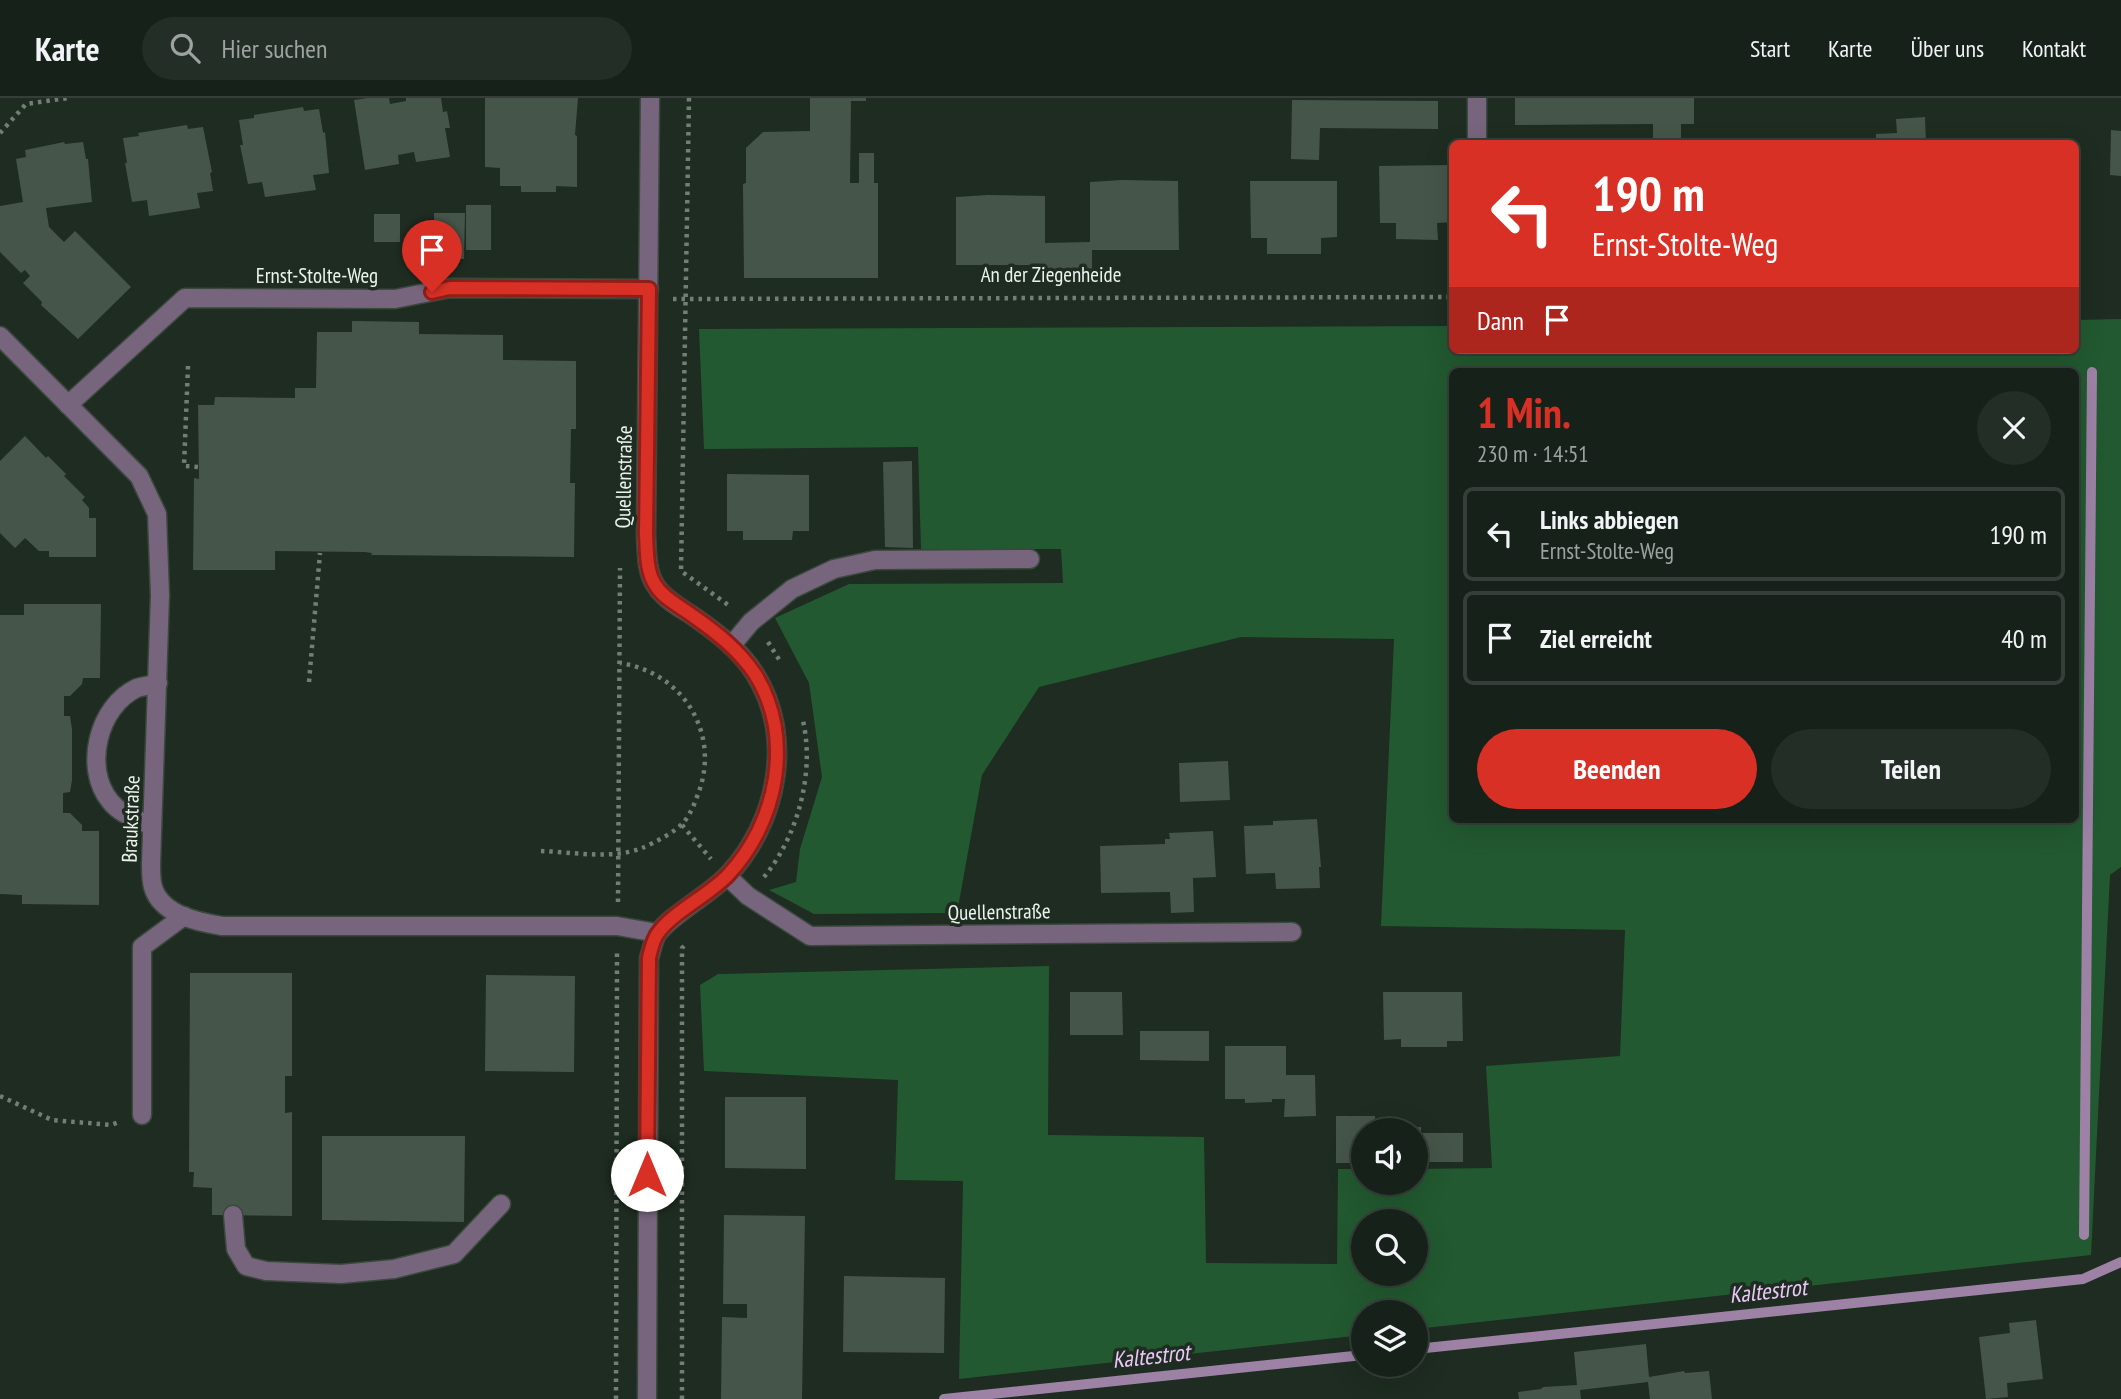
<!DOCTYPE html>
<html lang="de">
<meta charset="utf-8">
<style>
:root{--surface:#162119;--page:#232e26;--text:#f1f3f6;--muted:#9ea3a2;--line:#353e38;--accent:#d93025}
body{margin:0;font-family:"PT Sans Narrow",sans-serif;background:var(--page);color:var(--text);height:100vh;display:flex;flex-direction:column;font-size:26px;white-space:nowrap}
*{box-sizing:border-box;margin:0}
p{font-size:23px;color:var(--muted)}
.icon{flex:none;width:38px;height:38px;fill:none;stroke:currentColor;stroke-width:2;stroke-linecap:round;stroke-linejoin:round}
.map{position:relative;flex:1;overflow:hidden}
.panel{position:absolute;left:1449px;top:270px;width:630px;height:455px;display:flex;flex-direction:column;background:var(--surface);border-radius:10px;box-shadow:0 7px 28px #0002,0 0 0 2px var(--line)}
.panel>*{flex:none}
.banner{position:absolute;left:1449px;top:42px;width:630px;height:214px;border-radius:10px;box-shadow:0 7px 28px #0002,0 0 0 2px var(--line);background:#d93025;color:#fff;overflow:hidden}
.tools{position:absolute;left:1351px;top:1020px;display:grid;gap:14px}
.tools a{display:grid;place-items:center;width:77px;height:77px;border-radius:50%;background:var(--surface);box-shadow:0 7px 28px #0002,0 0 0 2px var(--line);font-size:35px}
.pin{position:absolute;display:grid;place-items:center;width:60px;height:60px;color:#fff;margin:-72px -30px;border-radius:50% 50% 50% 0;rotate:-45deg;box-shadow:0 0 7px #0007}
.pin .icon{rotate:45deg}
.me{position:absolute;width:77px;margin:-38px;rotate:0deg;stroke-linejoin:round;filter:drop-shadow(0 0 5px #0008)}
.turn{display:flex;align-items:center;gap:24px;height:147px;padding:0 28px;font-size:32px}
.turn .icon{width:91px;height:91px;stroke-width:2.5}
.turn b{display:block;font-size:49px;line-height:60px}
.then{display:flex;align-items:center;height:66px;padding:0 28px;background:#0003;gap:14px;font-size:26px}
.round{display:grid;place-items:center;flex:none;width:74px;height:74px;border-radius:37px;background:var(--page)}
.headline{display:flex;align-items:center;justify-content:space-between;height:119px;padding:0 28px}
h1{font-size:42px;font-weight:800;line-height:52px;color:var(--accent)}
.primary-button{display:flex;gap:14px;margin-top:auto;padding:14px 28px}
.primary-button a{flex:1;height:80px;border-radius:42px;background:var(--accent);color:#fff;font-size:28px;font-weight:800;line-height:80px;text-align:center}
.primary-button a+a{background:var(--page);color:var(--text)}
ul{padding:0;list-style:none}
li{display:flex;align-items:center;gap:21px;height:94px;margin:0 14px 10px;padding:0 14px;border:4px solid var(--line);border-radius:10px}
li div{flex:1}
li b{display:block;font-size:26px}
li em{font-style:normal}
header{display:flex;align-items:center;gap:42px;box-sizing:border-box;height:98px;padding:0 35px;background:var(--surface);border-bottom:2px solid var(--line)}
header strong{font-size:33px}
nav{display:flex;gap:38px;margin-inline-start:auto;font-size:24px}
.search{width:490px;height:63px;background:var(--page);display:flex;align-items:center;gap:18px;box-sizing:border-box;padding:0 24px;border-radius:38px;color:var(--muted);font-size:26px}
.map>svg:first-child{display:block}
.green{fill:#225930;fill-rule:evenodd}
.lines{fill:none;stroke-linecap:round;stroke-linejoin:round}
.stream{stroke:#9d82a6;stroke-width:10}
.building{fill:#465549}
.service-casing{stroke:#3b483d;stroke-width:21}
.minor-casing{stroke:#3b483d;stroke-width:21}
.path{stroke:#737f76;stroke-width:4.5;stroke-dasharray:3.5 5;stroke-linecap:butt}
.service{stroke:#77647d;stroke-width:18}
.minor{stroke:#77647d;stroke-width:18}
.route-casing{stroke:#8d1f18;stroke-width:18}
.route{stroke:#d93025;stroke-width:12}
.labels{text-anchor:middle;stroke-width:7;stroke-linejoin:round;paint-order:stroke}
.street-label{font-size:21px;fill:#ebf4ec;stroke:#1e2c21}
.water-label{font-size:23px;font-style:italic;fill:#ecc8f8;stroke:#1e2c21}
</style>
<header>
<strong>Karte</strong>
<div class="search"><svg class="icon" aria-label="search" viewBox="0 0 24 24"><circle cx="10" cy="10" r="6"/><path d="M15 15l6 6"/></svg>Hier suchen</div>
<nav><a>Start</a><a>Karte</a><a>Über uns</a><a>Kontakt</a></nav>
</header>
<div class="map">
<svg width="2121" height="1301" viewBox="0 0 2121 1301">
<rect width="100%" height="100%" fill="#1e2c21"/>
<path class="green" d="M 2121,221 L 2121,769 L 2110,777 L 2091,1157 L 1416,1231 L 1416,1214 L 1363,1214 L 1363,1237 L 959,1281 L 963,1083 L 895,1082 L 898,982 L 704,973 L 700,887 L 718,876 L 1049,868 L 1048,1037 L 1204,1039 L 1206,1165 L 1337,1166 L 1338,1071 L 1363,1071 L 1363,1085 L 1416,1085 L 1416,1071 L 1492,1070 L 1486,968 L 1620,958 L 1625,832 L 1381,828 L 1394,541 L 1241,539 L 1039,589 L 982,677 L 957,815 L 814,816 L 769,792 L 796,784 L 800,751 L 822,679 L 809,585 L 775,520 L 849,486 L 1063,485 L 1061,451 L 921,451 L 918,349 L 704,351 L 699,231 L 1452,228 L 1452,252 L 2076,252 L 2076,222 ZM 1452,273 L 2076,273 L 2076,721 L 1452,721 ZM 1363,1124 L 1416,1124 L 1416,1176 L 1363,1176 Z"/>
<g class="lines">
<g class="stream">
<polyline points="2084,1137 2092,274"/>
<polyline points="1416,1251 2083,1181 2121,1164"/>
<polyline points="944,1301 1363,1257"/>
</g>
</g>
<g class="building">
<polygon points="367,0 389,0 390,6 406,3 406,0 441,0 443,14 447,13 450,30 445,30 450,59 416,64 414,54 398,57 399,66 365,72 354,2"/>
<polygon points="485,0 578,0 575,37 577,38 577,89 556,88 556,94 521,94 521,88 500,88 500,70 485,69"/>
<polygon points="810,0 866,0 866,3 851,3 850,85 859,85 859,55 874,55 874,85 878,85 878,180 744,180 743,89 743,86 746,85 746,50 763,34 810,33"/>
<polygon points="1515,0 1694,0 1694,26 1681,26 1681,44 1653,44 1653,26 1515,27"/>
<polygon points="1292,2 1438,3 1438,31 1320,30 1319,62 1291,61"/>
<polygon points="303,9 304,13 319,11 323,35 325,34 329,75 313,77 316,92 265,99 262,84 248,86 240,47 243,47 239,22 254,20 254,17"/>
<polygon points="1925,19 1926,46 1876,46 1876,36 1897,35 1896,21"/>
<polygon points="187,27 188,31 203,29 212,74 210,75 213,93 197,95 200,110 149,118 147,102 132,104 125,65 127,65 123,40 139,38 138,35"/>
<polygon points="2111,32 2121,33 2121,78 2110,77"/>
<polygon points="64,44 65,46 83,44 86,61 88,61 92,104 46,110 49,129 64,144 75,133 131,189 78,241 41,207 42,204 23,185 30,178 25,172 21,175 0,154 0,108 23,104 16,61 26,59 25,52"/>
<polygon points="1452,67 1452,124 1437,125 1438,142 1396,141 1396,125 1380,125 1379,68"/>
<polygon points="1122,82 1178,83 1179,152 1092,152 1092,176 1043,176 1043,167 956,167 956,99 988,97 1045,98 1045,145 1090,144 1090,84"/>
<polygon points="1250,83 1337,83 1337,139 1321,140 1321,156 1267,156 1267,140 1251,140"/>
<rect x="466" y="107" width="25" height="45"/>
<polygon points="434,115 465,115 464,161 434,160"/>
<rect x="374" y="116" width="26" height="28"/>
<polygon points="352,223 419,224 419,236 503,237 503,262 576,263 576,331 571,331 570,385 575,385 574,459 371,457 372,455 364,454 275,453 275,472 193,472 194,380 199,381 198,307 214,307 215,299 295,300 295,290 316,290 317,234 352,234"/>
<polygon points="25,338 46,360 48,358 66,376 64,378 85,399 82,402 89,410 89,420 96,420 96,459 49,459 49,453 39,453 25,440 15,450 0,435 0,363"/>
<polygon points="912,363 913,450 885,449 883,364"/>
<polygon points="727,376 809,377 809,433 793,433 792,442 743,442 743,433 727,433"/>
<polygon points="24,506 101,506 100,580 83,580 82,586 70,598 64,598 64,618 70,618 72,631 72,682 70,694 63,695 63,715 70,715 82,727 82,733 99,733 99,807 22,806 22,797 0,796 0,517 24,517"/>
<polygon points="1228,663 1230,702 1180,704 1179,665"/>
<polygon points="1317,721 1321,769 1319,769 1320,790 1276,791 1275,775 1246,776 1244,728 1273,727 1273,723"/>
<polygon points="1213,733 1216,779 1193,780 1194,814 1171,815 1170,794 1101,795 1100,748 1165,746 1165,741 1170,741 1169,735"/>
<polygon points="190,875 292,875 292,978 285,978 285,1015 292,1014 292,1118 212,1117 212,1090 193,1089 194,1074 189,1074"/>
<polygon points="486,877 575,878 574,974 485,973"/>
<polygon points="1070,894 1122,894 1123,937 1070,937"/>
<polygon points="1383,894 1462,894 1463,943 1447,943 1447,949 1401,949 1401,941 1384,942"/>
<polygon points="1140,933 1209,933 1209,963 1140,962"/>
<polygon points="1225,948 1286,948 1286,977 1315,977 1316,1018 1284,1019 1285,1001 1272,1001 1272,1004 1245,1005 1245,1001 1225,1001"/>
<polygon points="725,999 806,999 806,1071 725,1070"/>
<polygon points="1336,1018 1375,1018 1375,1032 1363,1032 1363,1065 1336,1065"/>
<polygon points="1421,1029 1421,1035 1463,1035 1463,1064 1416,1064 1416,1032 1388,1032 1388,1030"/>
<polygon points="322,1038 465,1038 464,1124 322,1122"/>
<polygon points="724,1117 805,1118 802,1301 721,1301 722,1219 747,1220 747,1206 723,1206"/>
<polygon points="844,1178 945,1180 944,1255 843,1254"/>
<polygon points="2036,1222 2043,1281 2007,1285 2008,1299 1986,1301 1979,1239 2010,1235 2009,1225"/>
<polygon points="1646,1246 1649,1279 1684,1273 1685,1275 1709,1273 1712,1301 1650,1301 1648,1284 1580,1292 1581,1301 1519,1301 1518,1294 1541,1291 1543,1289 1577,1287 1574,1254"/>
</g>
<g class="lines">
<g class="service-casing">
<g id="service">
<polyline points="731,548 751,524 792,491 834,471 875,462 1030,461"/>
<path d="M 152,728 C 137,721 121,717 110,703 C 83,670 98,608 137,590 C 144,588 152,587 158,585"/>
<polyline points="142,1017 142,849 184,818"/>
<polyline points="233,1117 236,1151 246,1168 266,1173 341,1176 394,1171 454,1156 501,1106"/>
</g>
</g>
<g class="minor-casing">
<g id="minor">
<polyline points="1477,0 1477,46"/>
<path d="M 0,238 L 139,378 L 157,416 L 160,497 L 151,766 C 151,773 151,782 153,789 C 161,817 198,824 222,828 L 617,828 L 657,835"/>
<polyline points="68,307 185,200 395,201 450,190 649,191"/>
<polyline points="727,778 748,798 810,838 1292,834"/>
<path d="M 647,1301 L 649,860 C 652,852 653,841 658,835 C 672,816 709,797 728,777 C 777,725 795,640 755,576 C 740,552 716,534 693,518 C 681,510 664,501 656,488 C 646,474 647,453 646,437 L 650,0"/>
</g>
</g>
<g class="path">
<polyline points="689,0 681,473 731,509"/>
<polyline points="0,35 26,6 68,0"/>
<polyline points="673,201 1452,199"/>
<polyline points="188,268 184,368 199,369"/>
<polyline points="768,544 780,563"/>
<polyline points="309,584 320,455"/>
<polyline points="682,727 711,761"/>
<path d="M 541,753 C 573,754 612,762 642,750 C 654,745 675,734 683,725 C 689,718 693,710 696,701 C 723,640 686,575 620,565"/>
<path d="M 764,779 C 798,738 816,672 802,619"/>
<polyline points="618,804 620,470"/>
<polyline points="0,998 52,1022 111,1027 119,1024"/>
<polyline points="616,1301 617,855"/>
<polyline points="682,1301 682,850 684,848"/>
</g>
<use href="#service" class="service"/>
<use href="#minor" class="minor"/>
</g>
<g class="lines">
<g class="route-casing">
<path id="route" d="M 432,194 L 450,190 L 649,191 L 646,436 C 647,453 646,474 656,488 C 664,501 681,509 693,518 C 716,534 739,552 755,576 C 795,640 777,725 728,777 C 708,798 673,814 658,835 C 653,841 651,852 649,860 L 647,1077"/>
</g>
<use href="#route" class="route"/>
</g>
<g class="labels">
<g class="street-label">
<text x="1051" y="184">An der Ziegenheide</text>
<text x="317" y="185">Ernst-Stolte-Weg</text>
<text transform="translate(624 379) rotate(-89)" y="7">Quellenstraße</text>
<text transform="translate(131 721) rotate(-88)" y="7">Braukstraße</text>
<text transform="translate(999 814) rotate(-1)" y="7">Quellenstraße</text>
</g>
<g class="water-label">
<text transform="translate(1768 1193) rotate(-6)" y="8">Kaltestrot</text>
<text transform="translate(1151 1258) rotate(-6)" y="8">Kaltestrot</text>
</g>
</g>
</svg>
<div class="tools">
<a><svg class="icon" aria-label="sound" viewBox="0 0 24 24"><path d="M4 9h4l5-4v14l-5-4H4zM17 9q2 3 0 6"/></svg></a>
<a><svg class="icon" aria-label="search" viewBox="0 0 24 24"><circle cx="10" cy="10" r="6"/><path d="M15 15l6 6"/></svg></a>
<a><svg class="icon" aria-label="layers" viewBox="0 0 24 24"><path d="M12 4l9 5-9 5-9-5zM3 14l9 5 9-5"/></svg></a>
</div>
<div class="pin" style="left:432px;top:194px;background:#d93025"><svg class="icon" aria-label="arrive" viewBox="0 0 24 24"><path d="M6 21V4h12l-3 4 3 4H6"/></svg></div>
<svg class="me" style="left:647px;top:1077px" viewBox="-20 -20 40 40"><circle r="19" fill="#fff"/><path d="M0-13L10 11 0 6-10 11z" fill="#d93025"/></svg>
<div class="banner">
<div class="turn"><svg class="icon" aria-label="left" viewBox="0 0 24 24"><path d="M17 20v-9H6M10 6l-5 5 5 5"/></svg><div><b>190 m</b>Ernst-Stolte-Weg</div></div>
<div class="then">Dann<svg class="icon" aria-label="arrive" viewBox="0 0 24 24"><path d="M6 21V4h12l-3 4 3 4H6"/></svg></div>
</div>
<section class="panel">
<div class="headline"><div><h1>1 Min.</h1><p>230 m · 14:51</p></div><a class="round"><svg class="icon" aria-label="close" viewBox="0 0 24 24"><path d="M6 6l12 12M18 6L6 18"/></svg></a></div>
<ul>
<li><svg class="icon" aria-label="left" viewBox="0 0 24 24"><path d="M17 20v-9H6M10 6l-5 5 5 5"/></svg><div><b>Links abbiegen</b><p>Ernst-Stolte-Weg</p></div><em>190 m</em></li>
<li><svg class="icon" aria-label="arrive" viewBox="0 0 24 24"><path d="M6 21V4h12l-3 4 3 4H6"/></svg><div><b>Ziel erreicht</b></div><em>40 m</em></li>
</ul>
<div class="primary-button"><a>Beenden</a><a>Teilen</a></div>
</section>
</div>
